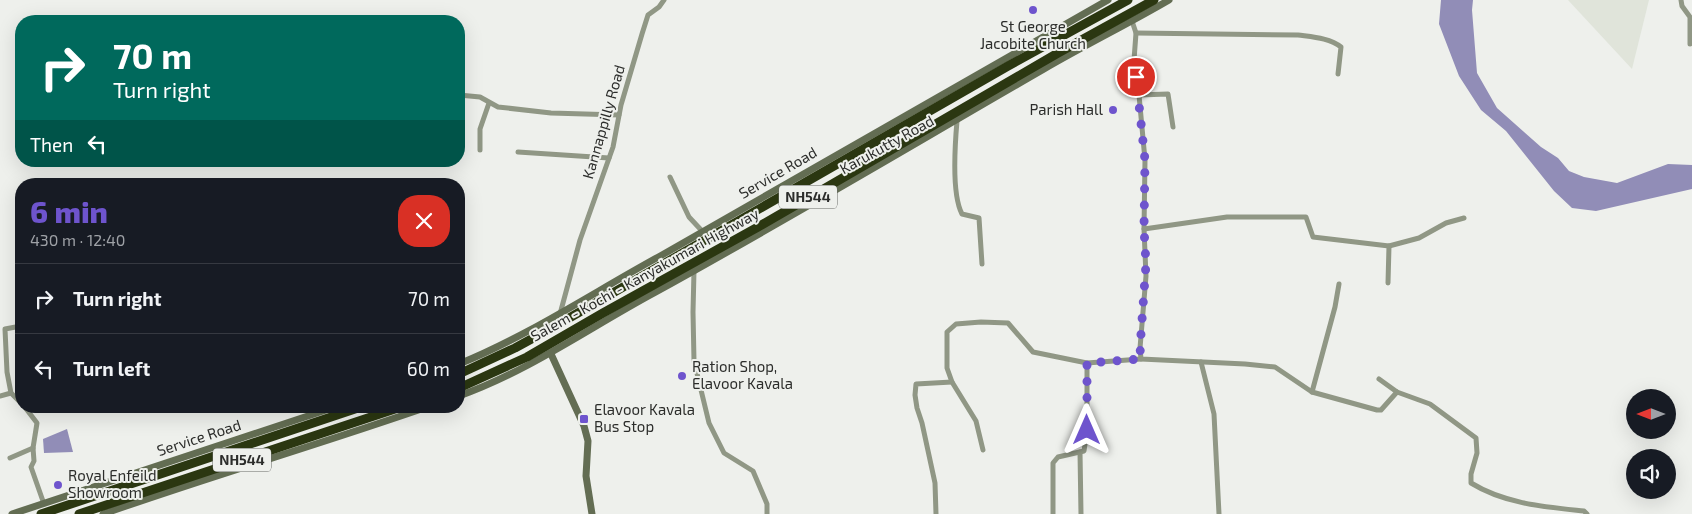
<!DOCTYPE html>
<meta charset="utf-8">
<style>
:root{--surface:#171b24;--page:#20242c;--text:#f1f3f6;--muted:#9ea1a6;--line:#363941;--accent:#6e54cd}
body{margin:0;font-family:"Exo 2",sans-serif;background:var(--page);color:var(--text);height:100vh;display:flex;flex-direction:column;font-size:19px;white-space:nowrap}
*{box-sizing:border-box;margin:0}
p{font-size:16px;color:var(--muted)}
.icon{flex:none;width:28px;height:28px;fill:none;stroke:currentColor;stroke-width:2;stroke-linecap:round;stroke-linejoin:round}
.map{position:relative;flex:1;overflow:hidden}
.side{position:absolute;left:15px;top:178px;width:450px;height:235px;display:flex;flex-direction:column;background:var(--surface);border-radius:20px;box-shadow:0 5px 20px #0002}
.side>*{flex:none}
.top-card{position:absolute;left:15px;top:15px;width:450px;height:152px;border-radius:20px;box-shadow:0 5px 20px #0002;background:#00695c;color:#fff;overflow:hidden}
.needle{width:32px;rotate:270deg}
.controls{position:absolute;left:1626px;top:389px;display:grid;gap:10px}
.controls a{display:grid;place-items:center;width:50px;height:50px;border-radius:50%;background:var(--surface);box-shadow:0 5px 20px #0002;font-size:25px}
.pin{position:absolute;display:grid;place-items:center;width:42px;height:42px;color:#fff;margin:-21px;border:2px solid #fff;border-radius:50%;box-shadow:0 1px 5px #0007}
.me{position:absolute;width:55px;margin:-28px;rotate:0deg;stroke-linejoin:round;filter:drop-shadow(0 0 4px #0008)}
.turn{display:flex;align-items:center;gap:18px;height:105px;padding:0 15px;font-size:22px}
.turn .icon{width:65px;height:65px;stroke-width:2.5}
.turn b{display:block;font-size:35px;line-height:42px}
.then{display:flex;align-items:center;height:48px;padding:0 15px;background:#0003;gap:10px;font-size:19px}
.round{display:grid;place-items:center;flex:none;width:52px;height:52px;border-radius:20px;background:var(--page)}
.head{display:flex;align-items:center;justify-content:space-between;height:85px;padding:0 15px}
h1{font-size:30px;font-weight:800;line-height:38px;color:var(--accent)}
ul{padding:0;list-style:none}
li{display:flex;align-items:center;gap:15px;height:70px;padding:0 15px;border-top:1px solid var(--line)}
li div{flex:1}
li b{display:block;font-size:19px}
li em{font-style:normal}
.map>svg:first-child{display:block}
.built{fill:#e0e4da}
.water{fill:#918db7}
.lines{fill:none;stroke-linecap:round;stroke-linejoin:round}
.street{stroke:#909785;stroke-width:5}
.secondary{stroke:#636d53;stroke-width:7}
.highway{stroke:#2b3711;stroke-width:9}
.route{stroke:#6e54cd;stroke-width:9;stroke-dasharray:0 16.2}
.poi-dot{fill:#6e54cd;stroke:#eef0ec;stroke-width:2}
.labels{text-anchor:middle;stroke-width:4;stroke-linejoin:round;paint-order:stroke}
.shield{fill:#eef0ec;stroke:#666865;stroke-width:1}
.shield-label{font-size:14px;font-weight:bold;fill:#2c2d2b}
.poi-label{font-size:15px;fill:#2c2d2b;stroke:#eef0ec;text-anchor:start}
.street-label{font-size:15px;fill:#2c2d2b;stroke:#eef0ec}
</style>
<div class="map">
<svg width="1692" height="514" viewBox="0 0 1692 514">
<rect width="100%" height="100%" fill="#eef0ec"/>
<polygon class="built" points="1568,0 1649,0 1632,69"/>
<g class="water">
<polygon points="1441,0 1473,0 1472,10 1477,73 1497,108 1541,147 1558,158 1569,171 1584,177 1617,183 1668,164 1692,165 1692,189 1596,211 1572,208 1554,191 1506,131 1481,110 1459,76 1439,24"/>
<polygon points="67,429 73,452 44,453 43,439"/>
</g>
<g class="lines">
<g class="street">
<polyline points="1681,0 1682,6 1690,17 1690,44"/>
<polyline points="1132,21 1136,33 1134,60 1139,95 1145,160 1144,229 1146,276 1140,348 1141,359 1245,364 1275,367 1312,392 1377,410 1381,410 1397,392"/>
<path d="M 1136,33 L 1298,35 C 1312,37 1330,38 1341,47 L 1338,74"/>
<polyline points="459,95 480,97 498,107 551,113 619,115"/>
<polyline points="1139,95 1168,94 1173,127"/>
<path d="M 957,121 C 955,144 951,193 962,214 L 979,218 L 982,264"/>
<polyline points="480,150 480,129 489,103"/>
<polyline points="518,152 609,158"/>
<polyline points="670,177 689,217 703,232"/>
<polyline points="1144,229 1227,217 1306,217 1313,237 1389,246 1388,283"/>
<polyline points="1389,246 1419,238 1446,223 1464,218"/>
<polyline points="694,271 693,312 694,361 709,423 724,453 753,471 767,504 767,514"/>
<polyline points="560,314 580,240 613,147 621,105 642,34 648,15 659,7 664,0"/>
<polyline points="21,326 5,329 7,372 11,393 21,403"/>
<polyline points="1201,362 1214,414 1219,514"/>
<path d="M 1379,379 L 1397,392 L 1430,404 L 1476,438 L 1477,453 L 1471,474 L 1471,483 C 1505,504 1546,507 1584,511 L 1587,514"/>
<polyline points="1312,392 1335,307 1339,284"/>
<polyline points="0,396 11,393"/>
<polyline points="24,406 37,423 33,448 34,461 31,467 44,504"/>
<polyline points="983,450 976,421 952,382 947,368 947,332 956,324 981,322 1008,323 1033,352 1087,363 1141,359"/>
<polyline points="1080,452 1081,514"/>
<polyline points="10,458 33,448"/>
<polyline points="936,514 935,483 922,423 917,408 915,395 916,384 952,382"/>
<polyline points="1053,514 1053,463 1058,457 1084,451 1087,430 1087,363"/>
</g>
<g class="secondary">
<polyline points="551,354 584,426 588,441 586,476 592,514"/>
<path d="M 459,364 C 530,335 594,292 662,255 C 811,171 959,84 1108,0"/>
<path d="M 459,396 C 529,371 589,328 654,293 C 785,221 914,144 1044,69 C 1085,45 1128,24 1169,0"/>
<polyline points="12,514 338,406"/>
<path d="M 103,514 C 211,476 321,444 430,406"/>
</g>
<g class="highway">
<polyline points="459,374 515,348 557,325 1008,66 1128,0"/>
<polyline points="459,388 527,357 603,313 758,227 1058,53 1154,0"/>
<polyline points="41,514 364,406"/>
<polyline points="79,514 404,406"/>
</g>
</g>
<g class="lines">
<polyline class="route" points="1087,430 1087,363 1141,359 1140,348 1146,264 1144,228 1145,160 1136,77"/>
</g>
<g class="poi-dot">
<circle cx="1033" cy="10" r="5"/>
<circle cx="1113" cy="110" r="5"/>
<circle cx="682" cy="376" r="5"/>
<rect x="579" y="414" width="10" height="10" rx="2.5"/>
<circle cx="58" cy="485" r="5"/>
</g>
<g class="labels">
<g class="shield">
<rect x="779" y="185.5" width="58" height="23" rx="4"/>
<rect x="213" y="448.5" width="58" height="23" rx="4"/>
</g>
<g class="shield-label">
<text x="808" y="202">NH544</text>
<text x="242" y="465">NH544</text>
</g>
<g class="poi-label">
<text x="1033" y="32" text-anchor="middle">St George<tspan x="1033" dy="17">Jacobite Church</tspan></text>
<text x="1103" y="115" text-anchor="end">Parish Hall</text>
<text x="692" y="372">Ration Shop,<tspan x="692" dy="17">Elavoor Kavala</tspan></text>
<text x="594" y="415">Elavoor Kavala<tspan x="594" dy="17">Bus Stop</tspan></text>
<text x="68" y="481">Royal Enfeild<tspan x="68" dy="17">Showroom</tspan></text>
</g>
<g class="street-label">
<text transform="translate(604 122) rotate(-74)" y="5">Kannappilly Road</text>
<text transform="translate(887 145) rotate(-29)" y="5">Karukutty Road</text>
<text transform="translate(778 173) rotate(-30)" y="5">Service Road</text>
<text transform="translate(645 275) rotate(-29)" y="5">Salem - Kochi - Kanyakumari Highway</text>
<text transform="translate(199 438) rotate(-18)" y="5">Service Road</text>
</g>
</g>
</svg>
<div class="controls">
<a><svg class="needle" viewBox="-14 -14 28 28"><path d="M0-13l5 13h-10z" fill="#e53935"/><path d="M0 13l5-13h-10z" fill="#9ea1a6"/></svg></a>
<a><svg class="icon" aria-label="sound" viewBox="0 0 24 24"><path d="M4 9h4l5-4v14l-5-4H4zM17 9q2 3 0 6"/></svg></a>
</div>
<div class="pin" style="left:1136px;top:77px;background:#d93025"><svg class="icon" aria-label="arrive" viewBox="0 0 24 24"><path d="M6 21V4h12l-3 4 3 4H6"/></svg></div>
<svg class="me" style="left:1087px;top:430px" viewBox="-20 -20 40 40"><path d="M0-17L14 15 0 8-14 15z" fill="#6e54cd" stroke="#fff" stroke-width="4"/></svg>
<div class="top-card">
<div class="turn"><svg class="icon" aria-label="right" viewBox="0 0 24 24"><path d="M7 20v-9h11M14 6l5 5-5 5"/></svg><div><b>70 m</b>Turn right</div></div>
<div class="then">Then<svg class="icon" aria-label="left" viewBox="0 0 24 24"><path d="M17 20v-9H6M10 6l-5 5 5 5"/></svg></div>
</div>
<section class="side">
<div class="head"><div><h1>6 min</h1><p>430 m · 12:40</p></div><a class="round" style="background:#d93025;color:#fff"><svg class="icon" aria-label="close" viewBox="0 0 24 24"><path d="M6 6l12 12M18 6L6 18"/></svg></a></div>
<ul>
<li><svg class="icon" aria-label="right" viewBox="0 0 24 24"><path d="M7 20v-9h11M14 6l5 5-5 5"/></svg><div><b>Turn right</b></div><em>70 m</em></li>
<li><svg class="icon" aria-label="left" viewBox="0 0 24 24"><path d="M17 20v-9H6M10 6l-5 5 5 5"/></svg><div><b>Turn left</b></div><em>60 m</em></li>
</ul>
</section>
</div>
